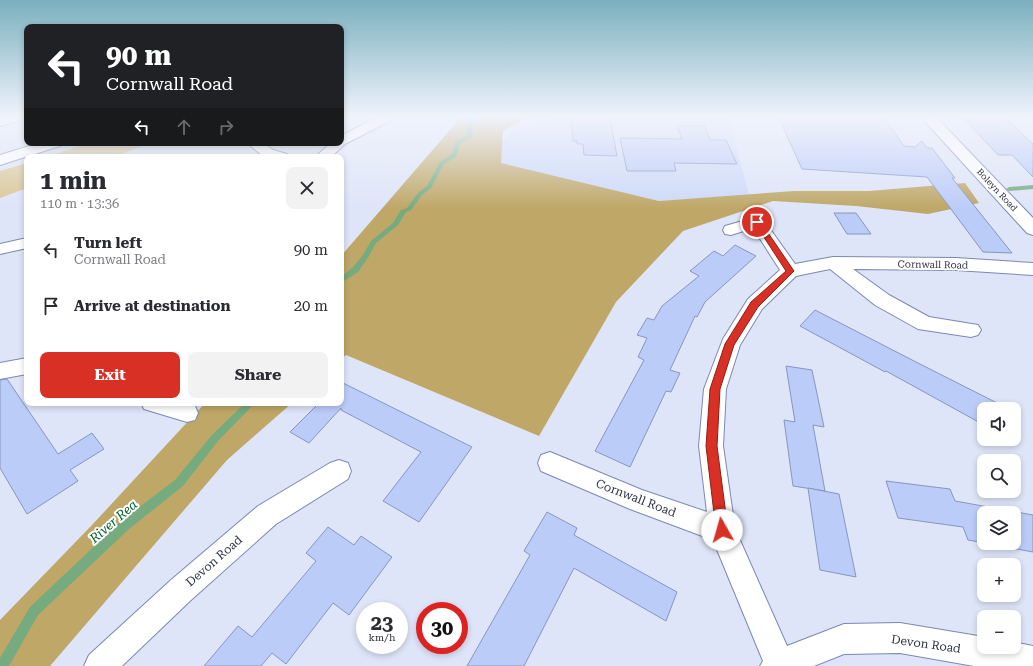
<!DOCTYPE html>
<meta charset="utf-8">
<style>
:root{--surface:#fff;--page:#f2f2f3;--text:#2b2b33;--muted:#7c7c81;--accent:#d93025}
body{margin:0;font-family:"Roboto Serif",serif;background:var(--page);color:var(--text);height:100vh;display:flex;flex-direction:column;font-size:15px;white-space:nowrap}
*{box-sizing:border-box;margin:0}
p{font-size:13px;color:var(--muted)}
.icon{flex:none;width:22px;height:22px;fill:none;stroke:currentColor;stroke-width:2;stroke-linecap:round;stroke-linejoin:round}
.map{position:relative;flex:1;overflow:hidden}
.side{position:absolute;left:24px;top:154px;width:320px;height:252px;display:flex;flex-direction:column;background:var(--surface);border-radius:8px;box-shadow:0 2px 6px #0003}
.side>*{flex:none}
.hud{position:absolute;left:24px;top:24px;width:320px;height:122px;border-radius:8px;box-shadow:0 2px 6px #0003;background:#202124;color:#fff;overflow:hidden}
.fabs{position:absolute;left:977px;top:402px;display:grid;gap:8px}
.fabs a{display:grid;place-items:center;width:44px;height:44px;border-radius:8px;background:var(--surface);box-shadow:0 2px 6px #0003;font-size:20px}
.speed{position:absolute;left:356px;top:602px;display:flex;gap:8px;font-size:20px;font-weight:700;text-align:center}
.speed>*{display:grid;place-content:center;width:52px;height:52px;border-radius:50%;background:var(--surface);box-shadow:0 2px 6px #0003;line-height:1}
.speed small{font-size:10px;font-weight:400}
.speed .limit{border:6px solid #d22;background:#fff;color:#111}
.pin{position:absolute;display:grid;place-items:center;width:34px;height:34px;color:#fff;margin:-17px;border:2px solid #fff;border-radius:50%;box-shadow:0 1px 4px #0007}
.me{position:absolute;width:44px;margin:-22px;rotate:353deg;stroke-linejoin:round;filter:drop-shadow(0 0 3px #0008)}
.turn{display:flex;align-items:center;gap:14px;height:84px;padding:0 16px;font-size:18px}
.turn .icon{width:52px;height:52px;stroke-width:2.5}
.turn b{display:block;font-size:28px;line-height:34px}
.lanes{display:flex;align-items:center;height:38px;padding:0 16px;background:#0003;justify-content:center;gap:20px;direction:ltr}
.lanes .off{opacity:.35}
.round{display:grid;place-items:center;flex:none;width:42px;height:42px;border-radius:8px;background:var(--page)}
.headline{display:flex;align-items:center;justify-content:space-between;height:68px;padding:0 16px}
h1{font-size:24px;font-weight:700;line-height:30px}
.button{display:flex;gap:8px;margin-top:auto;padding:8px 16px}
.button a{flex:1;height:46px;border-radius:8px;background:var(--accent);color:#fff;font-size:16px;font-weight:700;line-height:46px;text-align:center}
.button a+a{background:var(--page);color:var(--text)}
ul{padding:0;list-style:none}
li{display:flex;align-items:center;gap:12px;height:56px;padding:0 16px}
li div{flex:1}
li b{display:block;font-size:15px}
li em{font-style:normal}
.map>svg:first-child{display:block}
.built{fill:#cdd9f8}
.green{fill:#dac693}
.forest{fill:#bfa767}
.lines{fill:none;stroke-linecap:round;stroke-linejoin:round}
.stream{fill:#75ab7e;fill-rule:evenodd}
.building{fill:#bcccf9;stroke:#8696c0;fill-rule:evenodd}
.street-casing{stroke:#7a89b2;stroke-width:2}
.secondary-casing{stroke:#7a89b2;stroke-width:2}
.street{fill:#fff;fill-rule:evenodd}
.secondary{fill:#fff;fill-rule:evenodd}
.route{fill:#d93025;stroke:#8d1f18}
.labels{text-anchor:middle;stroke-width:4;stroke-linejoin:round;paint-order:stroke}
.far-street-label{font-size:9px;fill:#2f3547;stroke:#fff}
.street-label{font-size:10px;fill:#2f3547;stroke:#fff}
.near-street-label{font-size:12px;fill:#2f3547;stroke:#fff}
.near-water-label{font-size:13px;font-style:italic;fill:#045f27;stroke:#fff}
</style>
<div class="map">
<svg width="1033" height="666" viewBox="0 0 1033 666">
<rect width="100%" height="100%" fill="#dee5f8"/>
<polygon class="built" points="559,116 728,116 749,195 659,201 500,163 502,142 510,133"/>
<g class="green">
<polygon points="90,143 151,143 113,157 45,157"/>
<polygon points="27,163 27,188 0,198 0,171"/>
</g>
<g class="forest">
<polygon points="462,116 530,116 503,131 501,163 659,201 794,191 869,191 965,183 979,203 928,214 856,206 773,201 683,231 616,302 539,436 346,355 341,359 341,256"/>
<polygon points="205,403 292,403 227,460 50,666 0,666 0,620 92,525"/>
</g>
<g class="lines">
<g class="stream">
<polygon points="473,116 478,116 472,127 473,136 460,144 457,156 444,164 431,188 422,195 411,210 406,212 398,225 376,243 369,256 358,272 341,283 341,277 352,268 363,255 371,241 393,223 401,210 407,208 418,193 427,186 440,162 452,154 455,142 467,135 466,127"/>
<polygon points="1033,185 1033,189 1009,191 1006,189 1009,187"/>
<polygon points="245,403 255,403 218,441 183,486 129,529 38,615 9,666 0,666 0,658 30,607 121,521 175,480 212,435"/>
</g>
</g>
<g class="building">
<polygon points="778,116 883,116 904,146 915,147 922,141 927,148 932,148 955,178 952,178 1012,253 983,252 927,177 802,169"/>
<polygon points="966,116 1003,116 1033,144 1033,177 1012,155 998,155 964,119 969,119"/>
<polygon points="571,119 610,119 617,156 584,155 583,144 577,144 577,141 573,141"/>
<polygon points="677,126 704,126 710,140 726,140 737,164 674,163 676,171 627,171 620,138 682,139"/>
<polygon points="834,213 856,213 871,234 847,234"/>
<polygon points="735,245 756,256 705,302 697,317 695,316 670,370 680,373 671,392 666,391 630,467 595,451 644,360 638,357 647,338 637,335 647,318 654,320 662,306 699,276 690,271 714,251 723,256"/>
<polygon points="815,310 914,361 1009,409 984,409 984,425 886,371 885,372 800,326"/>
<polygon points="786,366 812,370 824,427 813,425 825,491 793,486 784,420 795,422"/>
<polygon points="7,379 58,454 92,433 104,449 70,470 78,481 27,514 0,468 0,380"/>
<polygon points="341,382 472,447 419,522 383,501 421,452 341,410 341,408 309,443 290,432 319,403 341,403"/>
<path d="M 886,481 L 950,489 L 955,501 L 1033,515 L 1033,552 L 968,540 L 963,527 L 898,518 ZM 984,513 L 1014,513 L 1014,543 L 984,543 Z"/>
<polygon points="808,488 839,494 856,577 820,570"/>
<polygon points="547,512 577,528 574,535 677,592 666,621 574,568 524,666 467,666 530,555 524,551"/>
<polygon points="328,527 354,545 361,536 392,557 349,615 333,603 286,664 272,653 261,666 204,666 238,626 252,637 316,561 306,553"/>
</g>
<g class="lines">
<g class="street-casing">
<g id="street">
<polygon points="7,116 23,116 23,117 22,120 0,126 0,118"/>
<polygon points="379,116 394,116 393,119 345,144 331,157 315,157 331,143 341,143 341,136"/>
<polygon points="247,143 263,143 273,150 287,154 289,157 263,156"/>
<polygon points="757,217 763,219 795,264 833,257 956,258 1033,263 1033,275 956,270 853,269 889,295 929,317 978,325 981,330 978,335 971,337 918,329 875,305 830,269 796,276 762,309 740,345 726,389 723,446 735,529 787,646 844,624 900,623 984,637 984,647 1014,647 1014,642 1033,646 1033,666 974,666 900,653 844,654 814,666 760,666 763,661 713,540 630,509 541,471 538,463 541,455 550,452 642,490 707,512 699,446 704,389 723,339 748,299 780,270 753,228 731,235 725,234 723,230 725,226"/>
<polygon points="27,238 27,248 0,254 0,244"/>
<polygon points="27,358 27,374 0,379 0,363"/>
<polygon points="141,403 185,403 195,406 198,413 195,420 187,422 144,409"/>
<polygon points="339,460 348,463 351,471 348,479 276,524 191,600 122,666 84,666 89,655 171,580 258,506 330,463"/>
</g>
</g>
<g class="secondary-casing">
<g id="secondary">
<polygon points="920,116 935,116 1033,218 1033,235 1027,233"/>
<polygon points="39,143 63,143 60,146 0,165 0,155"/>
</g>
</g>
<use href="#street" class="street"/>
<use href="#secondary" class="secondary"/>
</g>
<linearGradient id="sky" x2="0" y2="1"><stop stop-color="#7ab0be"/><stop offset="0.56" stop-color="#f0f3fc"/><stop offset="1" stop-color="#f0f3fc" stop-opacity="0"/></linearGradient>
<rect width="1033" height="209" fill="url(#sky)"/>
<polygon class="route" points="755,221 760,221 794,271 758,307 734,345 720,389 717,446 728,530 727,534 722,536 718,534 716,530 706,446 710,389 725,344 751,302 786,271 754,222"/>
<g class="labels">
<g class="far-street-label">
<text transform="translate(997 190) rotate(47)" y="3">Boleyn Road</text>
</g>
<g class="street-label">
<text transform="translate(933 264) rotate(1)" y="4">Cornwall Road</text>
</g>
<g class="near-street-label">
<text transform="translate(636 498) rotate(21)" y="4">Cornwall Road</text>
<text transform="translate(214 561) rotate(-41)" y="4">Devon Road</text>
<text transform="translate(926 644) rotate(8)" y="4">Devon Road</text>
</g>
<g class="near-water-label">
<text transform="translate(113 521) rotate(-41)" y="5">River Rea</text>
</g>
</g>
</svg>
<div class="fabs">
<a><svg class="icon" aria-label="sound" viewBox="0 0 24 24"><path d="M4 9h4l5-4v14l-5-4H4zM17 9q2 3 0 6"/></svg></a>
<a><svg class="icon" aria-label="search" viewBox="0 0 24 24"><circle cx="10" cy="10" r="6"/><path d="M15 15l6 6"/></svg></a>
<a><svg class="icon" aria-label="layers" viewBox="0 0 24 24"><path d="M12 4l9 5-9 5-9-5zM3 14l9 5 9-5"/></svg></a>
<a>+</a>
<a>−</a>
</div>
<div class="speed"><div>23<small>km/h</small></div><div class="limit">30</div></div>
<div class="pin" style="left:757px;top:222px;background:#d93025"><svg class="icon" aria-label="arrive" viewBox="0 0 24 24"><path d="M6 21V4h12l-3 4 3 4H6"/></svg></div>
<svg class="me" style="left:722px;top:530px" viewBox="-20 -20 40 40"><circle r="19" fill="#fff"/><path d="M0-13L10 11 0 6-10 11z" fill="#d93025"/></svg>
<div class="hud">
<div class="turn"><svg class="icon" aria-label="left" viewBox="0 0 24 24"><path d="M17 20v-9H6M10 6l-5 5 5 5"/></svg><div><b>90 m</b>Cornwall Road</div></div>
<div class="lanes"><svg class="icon" aria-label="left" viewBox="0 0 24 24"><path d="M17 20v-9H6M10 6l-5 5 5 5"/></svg><svg class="icon off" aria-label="ahead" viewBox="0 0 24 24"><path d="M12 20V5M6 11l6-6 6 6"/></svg><svg class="icon off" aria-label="right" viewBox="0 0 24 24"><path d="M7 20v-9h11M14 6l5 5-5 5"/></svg></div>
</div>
<section class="side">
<div class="headline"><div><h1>1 min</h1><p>110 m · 13:36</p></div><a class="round"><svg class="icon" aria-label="close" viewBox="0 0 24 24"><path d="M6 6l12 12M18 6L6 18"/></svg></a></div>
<ul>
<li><svg class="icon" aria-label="left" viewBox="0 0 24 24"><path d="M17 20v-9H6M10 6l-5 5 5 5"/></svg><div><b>Turn left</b><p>Cornwall Road</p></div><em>90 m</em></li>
<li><svg class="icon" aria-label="arrive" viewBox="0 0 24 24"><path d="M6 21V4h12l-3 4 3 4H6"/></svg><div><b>Arrive at destination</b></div><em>20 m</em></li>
</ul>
<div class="button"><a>Exit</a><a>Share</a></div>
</section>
</div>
